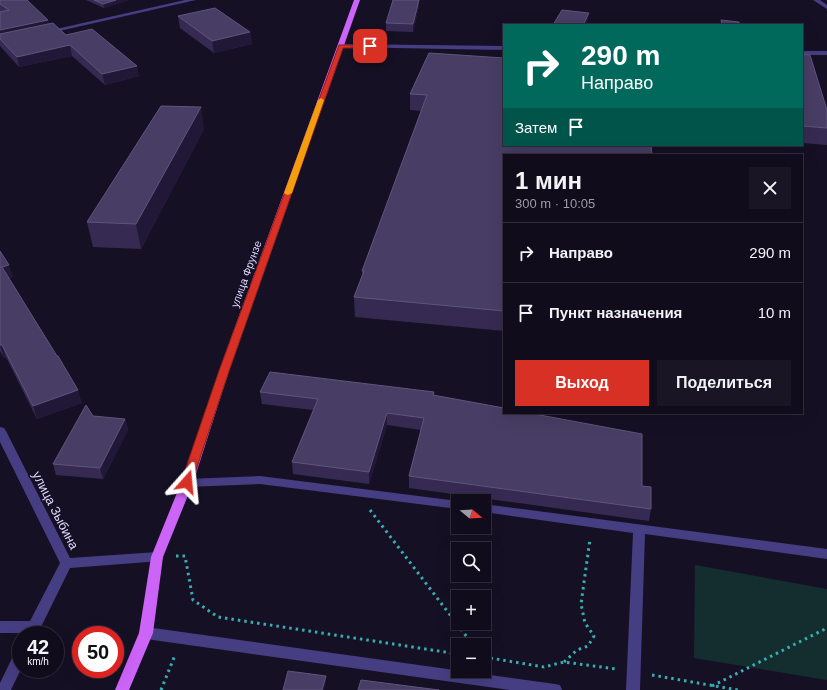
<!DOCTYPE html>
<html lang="ru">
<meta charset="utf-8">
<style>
:root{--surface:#100c1c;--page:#191525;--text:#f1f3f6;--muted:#9c9ba3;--line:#302c3b;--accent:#d93025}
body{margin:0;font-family:Arial,sans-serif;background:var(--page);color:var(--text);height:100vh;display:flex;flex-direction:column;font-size:15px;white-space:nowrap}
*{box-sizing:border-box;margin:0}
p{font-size:13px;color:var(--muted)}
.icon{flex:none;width:22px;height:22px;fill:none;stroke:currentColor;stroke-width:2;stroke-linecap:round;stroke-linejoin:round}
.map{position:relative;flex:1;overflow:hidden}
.drawer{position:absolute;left:503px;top:154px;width:300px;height:260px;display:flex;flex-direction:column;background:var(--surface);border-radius:0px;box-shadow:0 4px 16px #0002,0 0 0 1px var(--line)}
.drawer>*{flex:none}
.hud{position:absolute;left:503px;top:24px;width:300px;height:122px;border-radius:0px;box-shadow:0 4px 16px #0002,0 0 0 1px var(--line);background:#00695c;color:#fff;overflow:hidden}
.needle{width:26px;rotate:108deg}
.tools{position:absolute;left:451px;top:494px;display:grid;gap:8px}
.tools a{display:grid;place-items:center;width:40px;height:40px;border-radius:0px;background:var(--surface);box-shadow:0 4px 16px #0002,0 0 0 1px var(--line);font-size:20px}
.speed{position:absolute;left:12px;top:626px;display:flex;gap:8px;font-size:20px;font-weight:700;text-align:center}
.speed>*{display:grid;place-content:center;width:52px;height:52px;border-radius:50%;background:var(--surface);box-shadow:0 4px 16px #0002,0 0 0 1px var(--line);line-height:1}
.speed small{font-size:10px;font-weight:400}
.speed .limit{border:6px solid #d22;background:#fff;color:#111}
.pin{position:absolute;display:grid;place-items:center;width:34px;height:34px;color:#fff;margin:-17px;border-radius:8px;box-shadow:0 2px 6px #0006}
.me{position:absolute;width:44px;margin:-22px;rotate:18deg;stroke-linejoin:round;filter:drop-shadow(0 0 3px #0008)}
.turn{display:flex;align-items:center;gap:14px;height:84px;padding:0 12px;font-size:18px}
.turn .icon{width:52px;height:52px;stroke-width:2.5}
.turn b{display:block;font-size:28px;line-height:34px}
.then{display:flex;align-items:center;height:38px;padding:0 12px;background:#0003;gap:8px;font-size:15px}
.round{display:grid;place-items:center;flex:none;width:42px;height:42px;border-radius:0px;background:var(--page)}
.overview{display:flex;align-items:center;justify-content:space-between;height:68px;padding:0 12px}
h1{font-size:24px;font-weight:600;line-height:30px}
.primary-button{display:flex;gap:8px;margin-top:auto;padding:8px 12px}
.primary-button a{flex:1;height:46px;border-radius:0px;background:var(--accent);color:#fff;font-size:16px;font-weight:600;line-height:46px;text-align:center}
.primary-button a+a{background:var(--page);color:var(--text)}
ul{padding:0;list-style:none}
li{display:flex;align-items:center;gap:12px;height:60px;padding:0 12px;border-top:1px solid var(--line)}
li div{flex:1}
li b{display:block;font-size:15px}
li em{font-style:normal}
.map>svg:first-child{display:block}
.green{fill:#142e2f}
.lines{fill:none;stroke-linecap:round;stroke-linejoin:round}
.path{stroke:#36afb2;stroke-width:3;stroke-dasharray:2.5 4;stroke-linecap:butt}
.minor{fill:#463e82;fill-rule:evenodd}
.major{fill:#cc64f7;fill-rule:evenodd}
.wall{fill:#362a52}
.shaded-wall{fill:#211838}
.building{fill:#483d64;stroke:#5f557c}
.route{fill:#d93025;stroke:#8d1f18}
.slow{fill:#f59e0b}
.labels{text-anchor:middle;stroke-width:3.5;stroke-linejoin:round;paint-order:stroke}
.street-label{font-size:11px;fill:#ded7fd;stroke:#161025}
.near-street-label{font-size:13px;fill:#ded7fd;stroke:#161025}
</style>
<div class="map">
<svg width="827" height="690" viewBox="0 0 827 690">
<rect width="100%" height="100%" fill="#161025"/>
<polygon class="green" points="695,565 827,589 827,680 694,658"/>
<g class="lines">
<g class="path">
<polyline points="370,510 473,645"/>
<polyline points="176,556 185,556 193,600 218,617 458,654"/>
<polyline points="484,657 544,667 564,662 616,669"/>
<polyline points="564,662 577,650 588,646 594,636 585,623 581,604 590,539"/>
<polyline points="652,675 738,690"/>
<polyline points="712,686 827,628"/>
<polyline points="161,690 175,655"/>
</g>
<g class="minor">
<polygon points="185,0 196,0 46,34 43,32"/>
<polygon points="813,0 820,0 827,5 827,9"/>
<polygon points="341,44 504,46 504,50 339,47 338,46"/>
<rect x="802" y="51" width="25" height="4"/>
<polygon points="0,427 4,428 6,431 70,558 157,552 161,553 163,557 161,561 70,568 39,631 34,633 0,633 0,621 30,621 60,563 0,442"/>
<polygon points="260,476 458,501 459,501 458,501 458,509 260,484 187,487 183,486 181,483 183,480 187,479"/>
<polygon points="484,504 827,549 827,559 645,534 640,690 626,690 633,533 484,512"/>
<polygon points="146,627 555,684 560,685 562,690 510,690 146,639 141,637 139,633 141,629"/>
<polygon points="21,648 21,669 11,690 0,690 0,683 16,650"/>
</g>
<polygon class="major" points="354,0 360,0 229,371 193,483 163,557 153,633 129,690 115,690 139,633 151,557 181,483 219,371"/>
</g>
<g class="wall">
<polygon points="0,0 48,20 49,24 66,35 139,76 105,85 72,56 19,67 0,46 0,12 1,12 0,11"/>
<polygon points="86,0 129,0 104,8"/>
<polygon points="419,6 413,32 386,31 386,23"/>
<polygon points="178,16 250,32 252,44 214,53 180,28"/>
<polygon points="429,53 504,155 504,331 355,317 354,297 362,275 362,271 421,111 410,110 410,94"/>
<polygon points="802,54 827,110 827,145 802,143"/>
<polygon points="204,129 141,249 93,247 87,222"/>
<polygon points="0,251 13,277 9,278 82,403 37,419 6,357 4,358 0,351"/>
<polygon points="260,392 434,396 642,486 651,509 649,521 409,488 409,476 421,430 387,425 369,484 293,474 292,462 313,410 262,404"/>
<polygon points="93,416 125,419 128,430 103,479 56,475 53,464"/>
</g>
<g class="shaded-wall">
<polygon points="116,0 129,0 104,8 103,4"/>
<polygon points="419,0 419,6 413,32 413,24"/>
<polygon points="589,13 588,21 586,25 583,25"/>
<polygon points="48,20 50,28 0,38 0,30"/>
<polygon points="250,32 252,44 214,53 212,41"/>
<polygon points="70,45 72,56 19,67 17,57"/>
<polygon points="137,66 139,76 105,85 102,74"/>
<polygon points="201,107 204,129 141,249 136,224"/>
<polygon points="9,265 13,277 5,279 2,267"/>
<polygon points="0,345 2,345 6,357 4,358"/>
<polygon points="78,390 82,403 37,419 33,406"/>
<polygon points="387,413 387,425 369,484 369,472"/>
<polygon points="125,419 128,430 103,479 100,468"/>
<polygon points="326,676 326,682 324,690 322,690"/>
</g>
<g class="building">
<polygon points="0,0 27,0 48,20 0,30 0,12 9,10 0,4"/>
<polygon points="94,0 116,0 103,4"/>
<polygon points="393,0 419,0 413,24 386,23"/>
<polygon points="215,8 250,32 212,41 178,16"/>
<polygon points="562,10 589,13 583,25 553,25"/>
<polygon points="721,20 739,22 740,25 722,25"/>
<polygon points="53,23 66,35 92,29 137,66 102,74 70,45 17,57 0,39 0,34"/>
<polygon points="429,53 504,58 504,145 651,145 652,155 504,155 504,311 354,297 364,271 362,271 427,95 410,94"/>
<polygon points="802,54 810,55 827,110 827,128 802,126"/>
<polygon points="161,106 201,107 136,224 87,222"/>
<polygon points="0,251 9,265 2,267 57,356 58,356 78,390 33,406 2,345 0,345"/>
<polygon points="270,372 434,392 433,395 504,408 504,413 529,413 642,434 642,486 651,487 651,509 409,476 424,418 387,413 369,472 292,462 318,399 260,392"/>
<polygon points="86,405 93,416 125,419 100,468 53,464"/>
<polygon points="288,671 326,676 322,690 283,690"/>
<polygon points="361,680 439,690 358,690"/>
</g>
<polygon class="route" points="339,45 370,45 373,46 370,48 343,48 229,371 191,485 183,485 181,482 219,371"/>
<polygon class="slow" points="321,98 324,100 292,193 288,195 285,194 284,193 318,100"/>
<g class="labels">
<g class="street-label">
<text transform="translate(246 274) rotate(-70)" y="4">улица Фрунзе</text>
</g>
<g class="near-street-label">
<text transform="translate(56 510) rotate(63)" y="5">улица Зыбина</text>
</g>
</g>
</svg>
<div class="tools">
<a><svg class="needle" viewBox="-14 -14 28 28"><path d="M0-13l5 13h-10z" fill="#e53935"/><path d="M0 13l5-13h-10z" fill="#9c9ba3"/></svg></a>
<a><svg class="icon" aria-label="search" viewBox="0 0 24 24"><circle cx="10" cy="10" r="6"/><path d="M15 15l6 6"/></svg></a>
<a>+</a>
<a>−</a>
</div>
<div class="speed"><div>42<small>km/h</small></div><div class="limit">50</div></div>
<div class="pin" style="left:370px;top:46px;background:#d93025"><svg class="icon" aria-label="arrive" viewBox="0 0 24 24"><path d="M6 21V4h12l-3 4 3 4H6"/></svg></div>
<svg class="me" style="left:187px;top:482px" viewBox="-20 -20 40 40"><path d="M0-17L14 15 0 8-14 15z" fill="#d93025" stroke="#fff" stroke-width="4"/></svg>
<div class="hud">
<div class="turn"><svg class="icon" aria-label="right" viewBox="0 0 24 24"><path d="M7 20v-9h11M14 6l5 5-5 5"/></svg><div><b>290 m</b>Направо</div></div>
<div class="then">Затем<svg class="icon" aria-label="arrive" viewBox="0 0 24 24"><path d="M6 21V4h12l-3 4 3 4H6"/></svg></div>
</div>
<section class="drawer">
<div class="overview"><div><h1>1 мин</h1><p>300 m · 10:05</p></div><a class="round"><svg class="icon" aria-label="close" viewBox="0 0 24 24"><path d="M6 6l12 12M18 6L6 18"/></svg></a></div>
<ul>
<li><svg class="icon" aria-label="right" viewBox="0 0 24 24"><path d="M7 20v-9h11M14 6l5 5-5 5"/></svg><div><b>Направо</b></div><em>290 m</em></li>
<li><svg class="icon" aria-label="arrive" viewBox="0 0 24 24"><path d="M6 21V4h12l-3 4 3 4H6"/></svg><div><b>Пункт назначения</b></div><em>10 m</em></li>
</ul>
<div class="primary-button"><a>Выход</a><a>Поделиться</a></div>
</section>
</div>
